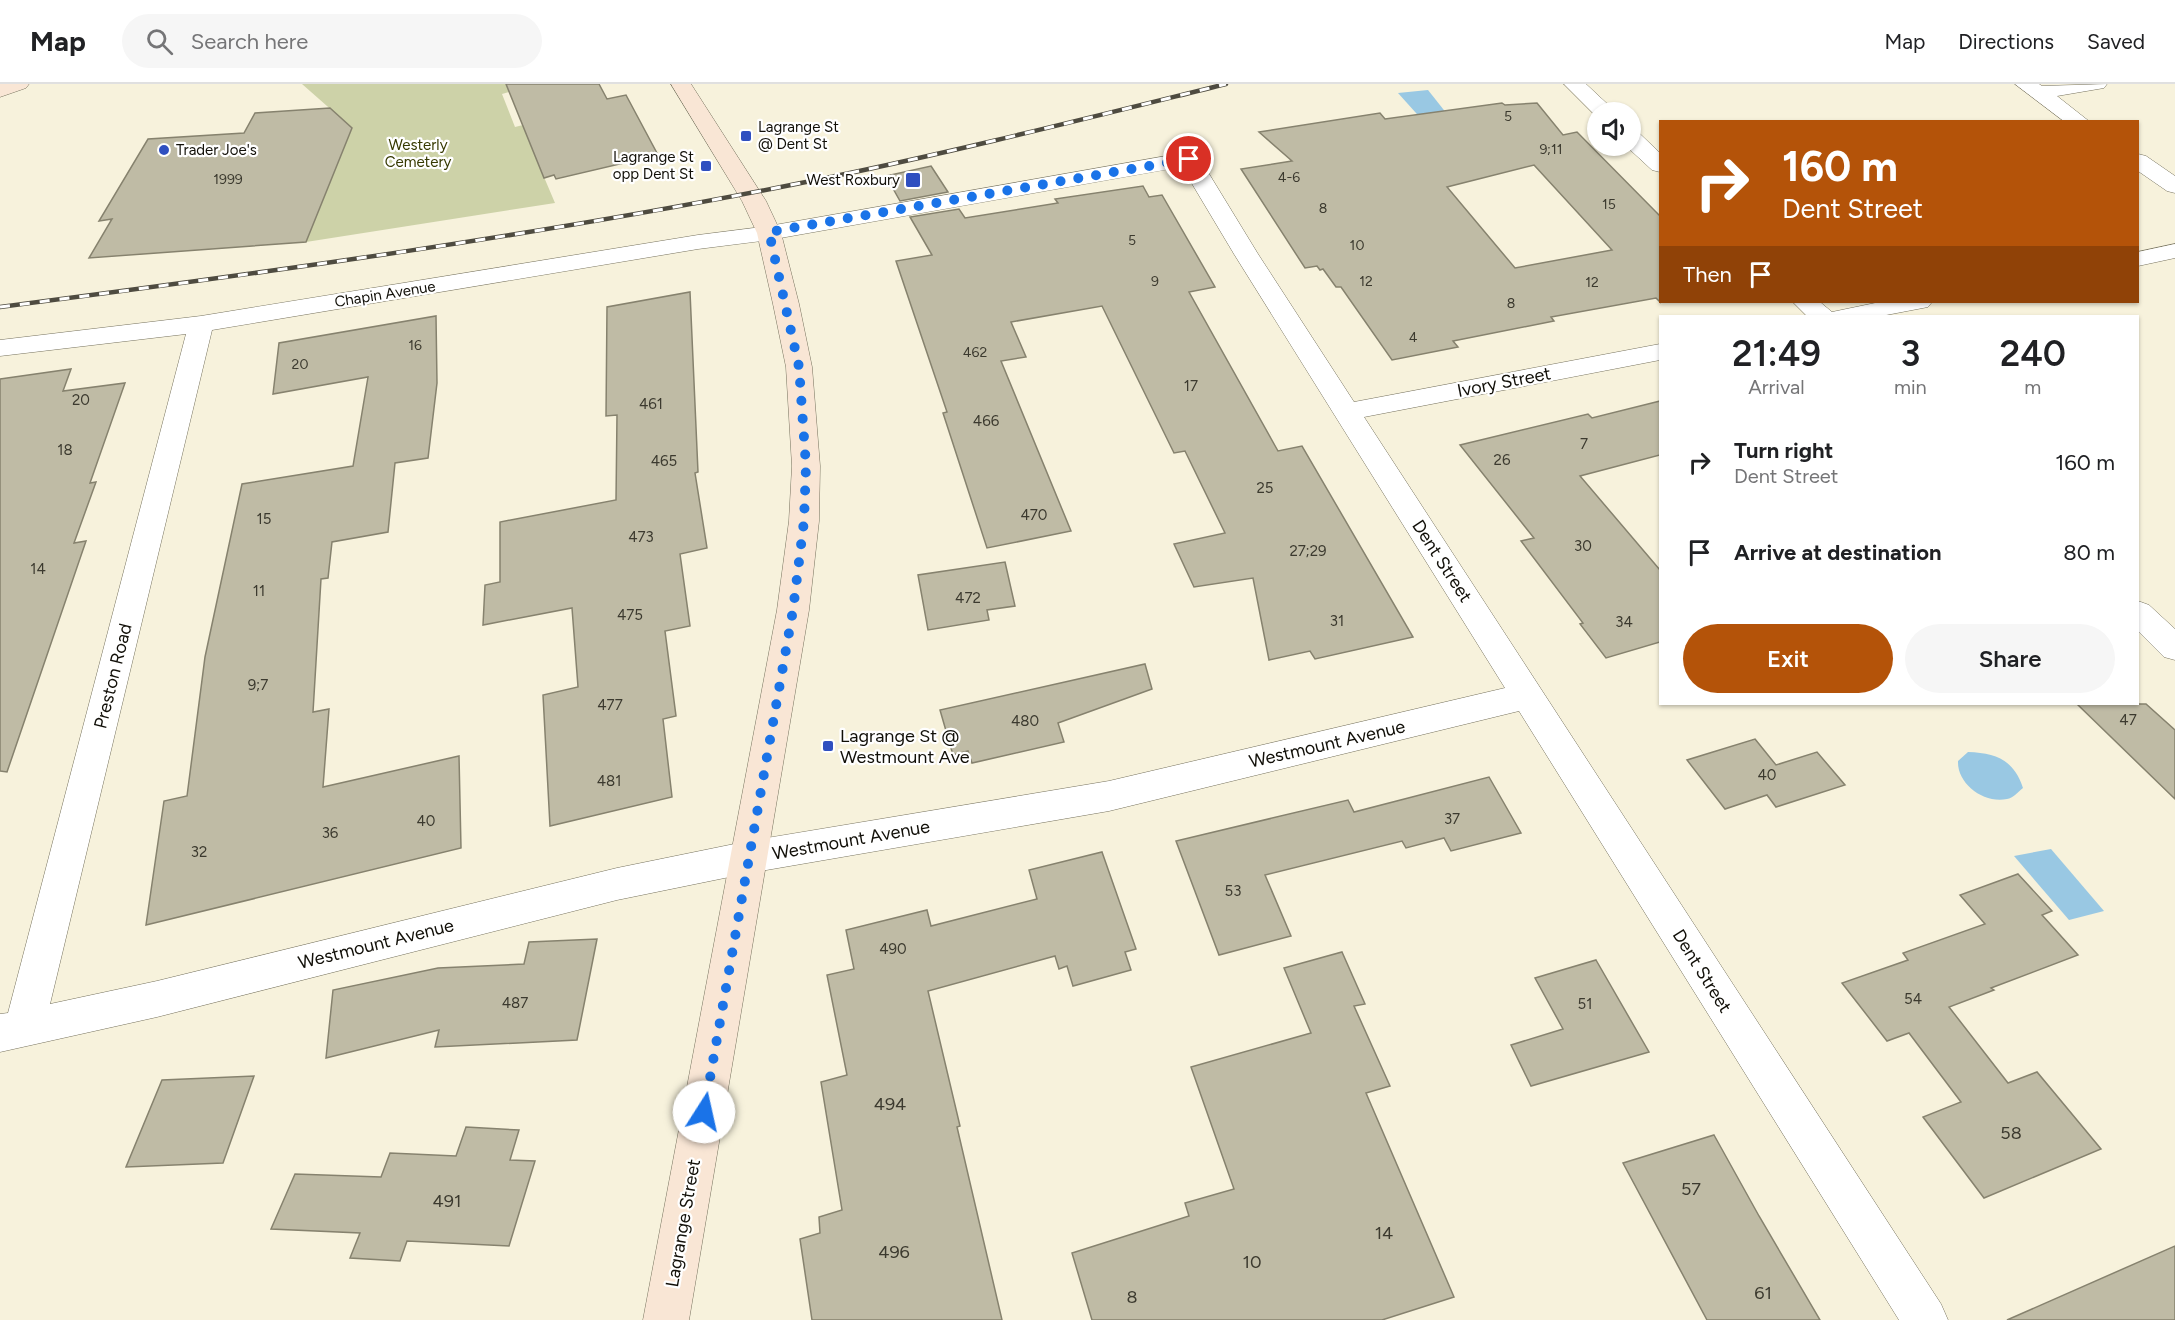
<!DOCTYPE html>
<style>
:root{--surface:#fff;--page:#f6f6f6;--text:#202124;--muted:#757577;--line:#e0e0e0;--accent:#b45309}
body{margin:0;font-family:Figtree,sans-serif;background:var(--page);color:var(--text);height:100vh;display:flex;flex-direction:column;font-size:22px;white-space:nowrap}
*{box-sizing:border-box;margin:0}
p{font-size:20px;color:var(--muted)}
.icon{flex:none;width:33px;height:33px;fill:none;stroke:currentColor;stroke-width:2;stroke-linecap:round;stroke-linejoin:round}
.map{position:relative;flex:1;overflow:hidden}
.panel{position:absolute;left:1659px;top:231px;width:480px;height:390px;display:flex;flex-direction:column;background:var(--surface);border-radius:0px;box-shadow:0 2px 4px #0004}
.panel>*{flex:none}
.banner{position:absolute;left:1659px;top:36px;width:480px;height:183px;border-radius:0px;box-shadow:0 2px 4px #0004;background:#b45309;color:#fff;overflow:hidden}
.buttons{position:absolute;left:1587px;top:18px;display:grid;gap:12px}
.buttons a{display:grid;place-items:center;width:54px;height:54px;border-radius:50%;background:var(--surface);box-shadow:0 2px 4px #0004;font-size:30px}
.pin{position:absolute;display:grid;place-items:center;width:51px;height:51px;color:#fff;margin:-26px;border:3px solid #fff;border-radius:50%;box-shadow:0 2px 6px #0007}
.me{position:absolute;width:66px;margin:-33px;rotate:10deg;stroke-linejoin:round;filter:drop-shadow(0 0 4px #0008)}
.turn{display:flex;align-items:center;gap:21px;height:126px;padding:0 24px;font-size:27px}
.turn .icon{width:78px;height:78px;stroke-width:2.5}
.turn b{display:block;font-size:42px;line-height:51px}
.then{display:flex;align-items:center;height:57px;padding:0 24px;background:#0003;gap:12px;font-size:22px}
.eta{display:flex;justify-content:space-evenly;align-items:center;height:102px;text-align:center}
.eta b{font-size:36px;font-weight:600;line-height:42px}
.primary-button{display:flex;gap:12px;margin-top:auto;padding:12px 24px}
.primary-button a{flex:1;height:69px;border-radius:36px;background:var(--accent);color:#fff;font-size:24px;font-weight:600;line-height:69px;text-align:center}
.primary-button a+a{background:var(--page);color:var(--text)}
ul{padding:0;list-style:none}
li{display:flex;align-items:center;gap:18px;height:90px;padding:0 24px}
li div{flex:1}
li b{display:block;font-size:22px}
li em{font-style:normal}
header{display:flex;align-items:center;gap:36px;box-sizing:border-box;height:84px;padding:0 30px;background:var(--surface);border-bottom:2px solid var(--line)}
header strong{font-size:28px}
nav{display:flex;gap:33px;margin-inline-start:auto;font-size:21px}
.search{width:420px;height:54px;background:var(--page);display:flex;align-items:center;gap:15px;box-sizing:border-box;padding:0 21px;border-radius:33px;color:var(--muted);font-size:22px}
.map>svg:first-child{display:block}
.green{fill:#cdd2a8}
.water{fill:#99c8e3}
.building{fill:#bfbba5;stroke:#86826e;stroke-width:1.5;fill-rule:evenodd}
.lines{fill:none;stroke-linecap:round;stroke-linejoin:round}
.minor-casing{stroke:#76725e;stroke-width:1}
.secondary-casing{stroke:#76725e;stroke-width:1}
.minor{fill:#fff;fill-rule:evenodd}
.secondary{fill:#f9e6d5;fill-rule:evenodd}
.rail-casing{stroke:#4e4b40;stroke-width:4.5}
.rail{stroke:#fff;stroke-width:3;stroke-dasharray:10;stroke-linecap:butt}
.route{stroke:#1a73e8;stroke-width:10;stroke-dasharray:0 18}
.poi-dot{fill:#2f4fc0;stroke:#fff;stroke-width:2}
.labels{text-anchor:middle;stroke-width:4.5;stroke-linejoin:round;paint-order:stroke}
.far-number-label{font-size:14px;fill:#3c3a2f}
.far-poi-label{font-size:15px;fill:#110f08;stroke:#fff;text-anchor:start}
.far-park-label{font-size:15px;fill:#363901;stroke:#fff}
.far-street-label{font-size:15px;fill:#110f08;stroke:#fff}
.number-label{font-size:15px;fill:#3c3a2f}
.street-label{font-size:18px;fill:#110f08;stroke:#fff}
.poi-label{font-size:18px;fill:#110f08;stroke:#fff;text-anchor:start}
.near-number-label{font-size:18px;fill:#3c3a2f}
</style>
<header>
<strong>Map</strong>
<div class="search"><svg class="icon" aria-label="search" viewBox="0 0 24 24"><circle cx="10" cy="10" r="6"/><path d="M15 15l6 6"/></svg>Search here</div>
<nav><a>Map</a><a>Directions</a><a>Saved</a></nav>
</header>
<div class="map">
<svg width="2175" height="1236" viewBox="0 0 2175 1236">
<rect width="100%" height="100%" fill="#f7f2dc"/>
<polygon class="green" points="302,0 506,0 509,8 502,10 515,43 531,39 541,86 555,119 306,158 352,44"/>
<g class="water">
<polygon points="1428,6 1451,35 1425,39 1398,9"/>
<path d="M 1968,668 C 1996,669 2014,676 2023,704 C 2018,708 2013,714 2007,715 C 1984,720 1957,700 1958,677 Z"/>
<polygon points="2051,765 2104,827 2069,836 2014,772"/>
</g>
<g class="building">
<polygon points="506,0 599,0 607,15 626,11 658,71 556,95 554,91 544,94"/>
<path d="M 1502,19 L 1505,21 L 1537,19 L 1563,51 L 1577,48 L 1660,132 L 1660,218 L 1656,214 L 1551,233 L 1554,237 L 1453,257 L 1458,263 L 1392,276 L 1341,203 L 1336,203 L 1323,185 L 1320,186 L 1317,182 L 1305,184 L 1241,85 L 1292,77 L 1259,48 L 1380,29 L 1385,35 ZM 1534,81 L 1612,166 L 1515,184 L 1447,103 Z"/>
<polygon points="330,24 352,44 306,158 89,174 112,135 99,137 148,55 244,49 255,29"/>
<polygon points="931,82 948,108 900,117 886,92"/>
<polygon points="1143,102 1149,113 1162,111 1215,203 1189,208 1278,367 1302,362 1413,553 1315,575 1310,567 1269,576 1253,494 1194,503 1174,460 1225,449 1185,367 1174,369 1102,222 1011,238 1026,273 1001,277 1071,447 987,464 943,329 947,328 896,177 932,171 910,133 959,125 965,134 1058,119 1055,115"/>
<polygon points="690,208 698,388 695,389 707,464 680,470 690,542 665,547 676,632 663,635 672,713 550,742 543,611 578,603 572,524 483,541 485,501 500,498 500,438 616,416 617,331 606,332 607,223"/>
<polygon points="436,232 437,299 428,374 395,379 388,448 332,458 328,494 321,495 313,628 329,625 323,703 459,672 461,764 146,841 164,717 187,712 205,573 242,400 353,382 368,293 273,310 279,259"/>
<polygon points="71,285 63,307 125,299 90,399 96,398 74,459 86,457 7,688 0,687 0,295"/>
<polygon points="1660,317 1660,371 1580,392 1660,486 1660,558 1606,574 1580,540 1583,539 1521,457 1534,454 1460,361 1588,330 1592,334"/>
<polygon points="1005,478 1015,522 987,526 989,536 928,546 918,491"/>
<polygon points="1145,580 1152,605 1058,639 1064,658 972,679 968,667 953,671 940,626"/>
<polygon points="2077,620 2146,620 2175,646 2175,715"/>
<polygon points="1755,655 1776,681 1817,668 1845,701 1776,723 1767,711 1725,725 1687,676"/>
<polygon points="1489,693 1521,749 1451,767 1444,754 1406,764 1402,757 1265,791 1291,852 1219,871 1176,757 1348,716 1354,728"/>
<polygon points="1102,768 1136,865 1125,868 1131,886 1073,902 1067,882 1059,885 1055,872 928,907 960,1042 957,1043 1002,1236 812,1236 800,1155 820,1149 819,1133 842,1126 821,998 847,991 827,891 854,885 846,846 927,826 931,842 1037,815 1029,786"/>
<polygon points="2018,790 2052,827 2042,831 2078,871 1991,904 1994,906 1949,923 2008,999 2037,988 2101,1065 1984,1114 1923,1033 1961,1018 1909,949 1887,957 1842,899 1908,876 1903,869 1985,840 1960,811"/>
<polygon points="597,855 577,956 435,963 439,946 326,974 333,906 438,884 524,880 529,858"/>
<polygon points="1342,868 1365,920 1354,922 1390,1002 1366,1009 1454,1213 1382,1236 1092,1236 1072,1169 1189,1132 1185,1119 1234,1105 1191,983 1311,949 1284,884"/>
<polygon points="1596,876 1649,968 1531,1002 1511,961 1563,945 1535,894"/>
<polygon points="254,992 223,1079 126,1083 162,996"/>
<polygon points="466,1043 519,1046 510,1076 535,1077 509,1162 407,1157 400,1177 350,1174 360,1149 271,1145 295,1090 381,1093 390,1069 456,1072"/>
<polygon points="1714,1051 1759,1132 1820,1236 1707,1236 1623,1079"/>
<polygon points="2175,1162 2175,1236 2007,1236"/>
</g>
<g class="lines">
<g class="minor-casing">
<g id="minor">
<polygon points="1564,0 1586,0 1616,28 1598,28 1597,33"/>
<polygon points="2015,0 2039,0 2042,2 2107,0 2104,4 2057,12 2090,38 2065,38"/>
<polygon points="1630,47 1638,48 1660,69 1660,88 1652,86 1626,62 1630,62"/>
<path d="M 1189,68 L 1197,70 L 1200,75 L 1258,170 L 1354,318 L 1660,260 L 1660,276 L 1364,333 L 1941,1220 L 1948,1236 L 1899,1236 L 1519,627 L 1109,727 L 749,789 L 617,816 L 157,933 L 0,968 L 0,930 L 8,929 L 186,250 L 0,272 L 0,256 L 201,232 L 698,151 L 769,142 ZM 1182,83 L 1234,170 L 1505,604 L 1109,697 L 749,757 L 617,784 L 157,897 L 50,920 L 212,246 L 698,165 L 769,156 Z"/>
<polygon points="2138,70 2146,72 2175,92 2175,109 2167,107 2138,87"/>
<polygon points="2175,160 2175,174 2138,182 2138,168"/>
<polygon points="1793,218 1820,218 1832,228 1880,218 1932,218 1928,223 1881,232 1807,232"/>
<polygon points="2138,517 2149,521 2175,545 2175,576 2164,573 2138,547"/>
</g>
</g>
<g class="secondary-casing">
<g id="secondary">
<polygon points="0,0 29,0 26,4 0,13"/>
<polygon points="671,0 691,0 766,117 781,149 799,220 812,283 820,382 819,437 809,526 689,1236 643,1236 777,526 789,437 792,382 786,283 773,220 757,149 742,117"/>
</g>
</g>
<use href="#minor" class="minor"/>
<use href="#secondary" class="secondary"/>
<g class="rail-casing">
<path id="rail" d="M 0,223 C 271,188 543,151 811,97 C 950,69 1088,34 1226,0"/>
</g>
<use href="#rail" class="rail"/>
</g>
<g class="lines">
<polyline class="route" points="704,1028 793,526 804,437 806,382 799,283 769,148 1189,75"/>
</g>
<g class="poi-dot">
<rect x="740" y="46" width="12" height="12" rx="3"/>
<circle cx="164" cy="66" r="6"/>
<rect x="700" y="76" width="12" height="12" rx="3"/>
<rect x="905" y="88" width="16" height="16" rx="3"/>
<rect x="822" y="656" width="12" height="12" rx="3"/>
</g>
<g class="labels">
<g class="far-number-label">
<text x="1508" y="37">5</text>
<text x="1551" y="70">9;11</text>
<text x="1289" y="98">4-6</text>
<text x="228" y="100">1999</text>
<text x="1609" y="125">15</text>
<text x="1323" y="129">8</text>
<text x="1132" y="161">5</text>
<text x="1357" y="166">10</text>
<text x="1155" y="202">9</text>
<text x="1366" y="202">12</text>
<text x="1592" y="203">12</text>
<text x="1511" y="224">8</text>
<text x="1413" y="258">4</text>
<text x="415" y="266">16</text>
<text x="975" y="273">462</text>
<text x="300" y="285">20</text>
</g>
<g class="far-poi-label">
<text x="758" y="48">Lagrange St<tspan x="758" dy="17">@ Dent St</tspan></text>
<text x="176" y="71">Trader Joe's</text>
<text x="694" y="78" text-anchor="end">Lagrange St<tspan x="694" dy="17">opp Dent St</tspan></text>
<text x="900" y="101" text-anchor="end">West Roxbury</text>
</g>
<g class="far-park-label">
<text x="418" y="66">Westerly<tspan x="418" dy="17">Cemetery</tspan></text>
</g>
<g class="far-street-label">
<text transform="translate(385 210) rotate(-9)" y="5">Chapin Avenue</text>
</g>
<g class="number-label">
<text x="1191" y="307">17</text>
<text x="81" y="321">20</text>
<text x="651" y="325">461</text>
<text x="986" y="342">466</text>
<text x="1584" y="365">7</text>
<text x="65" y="371">18</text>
<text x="1502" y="381">26</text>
<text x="664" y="382">465</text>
<text x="1265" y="409">25</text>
<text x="1034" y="436">470</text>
<text x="264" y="440">15</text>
<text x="641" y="458">473</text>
<text x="1583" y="467">30</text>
<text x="1308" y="472">27;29</text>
<text x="38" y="490">14</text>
<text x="259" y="512">11</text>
<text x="968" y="519">472</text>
<text x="630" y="536">475</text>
<text x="1337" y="542">31</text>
<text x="1624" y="543">34</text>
<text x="258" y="606">9;7</text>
<text x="610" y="626">477</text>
<text x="2128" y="641">47</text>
<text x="1025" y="642">480</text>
<text x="1767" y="696">40</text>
<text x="609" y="702">481</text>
<text x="1452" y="740">37</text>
<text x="426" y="742">40</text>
<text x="330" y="754">36</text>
<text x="199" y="773">32</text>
<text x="1233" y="812">53</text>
<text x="893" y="870">490</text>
<text x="1913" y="920">54</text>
<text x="515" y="924">487</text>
<text x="1585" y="925">51</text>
</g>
<g class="street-label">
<text transform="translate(1504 298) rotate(-11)" y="6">Ivory Street</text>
<text transform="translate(1442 477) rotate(57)" y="6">Dent Street</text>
<text transform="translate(113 592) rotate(-76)" y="6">Preston Road</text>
<text transform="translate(1327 660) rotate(-13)" y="6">Westmount Avenue</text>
<text transform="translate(851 756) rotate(-10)" y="6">Westmount Avenue</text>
<text transform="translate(376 860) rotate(-14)" y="6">Westmount Avenue</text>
<text transform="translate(1702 887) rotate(58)" y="6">Dent Street</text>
<text transform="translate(683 1139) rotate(-80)" y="6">Lagrange Street</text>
</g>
<g class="poi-label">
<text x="840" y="658">Lagrange St @<tspan x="840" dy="21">Westmount Ave</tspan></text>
</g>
<g class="near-number-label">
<text x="890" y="1026">494</text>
<text x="2011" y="1055">58</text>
<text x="1691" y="1111">57</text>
<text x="447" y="1123">491</text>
<text x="1384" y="1155">14</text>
<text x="894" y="1174">496</text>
<text x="1252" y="1184">10</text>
<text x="1763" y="1215">61</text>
<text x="1132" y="1219">8</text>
</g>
</g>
</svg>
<div class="buttons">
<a><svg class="icon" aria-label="sound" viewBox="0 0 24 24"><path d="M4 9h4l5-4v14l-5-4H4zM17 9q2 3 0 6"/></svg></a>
</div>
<div class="pin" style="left:1189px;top:75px;background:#d93025"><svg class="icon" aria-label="arrive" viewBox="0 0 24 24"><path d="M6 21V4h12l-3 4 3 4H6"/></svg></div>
<svg class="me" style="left:704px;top:1028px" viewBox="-20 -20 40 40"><circle r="19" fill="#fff"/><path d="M0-13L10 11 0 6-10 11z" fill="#1a73e8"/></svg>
<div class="banner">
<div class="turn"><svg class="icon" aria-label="right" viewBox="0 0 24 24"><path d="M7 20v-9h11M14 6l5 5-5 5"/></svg><div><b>160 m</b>Dent Street</div></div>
<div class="then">Then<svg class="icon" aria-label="arrive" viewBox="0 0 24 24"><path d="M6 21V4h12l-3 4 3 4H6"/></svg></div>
</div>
<section class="panel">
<div class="eta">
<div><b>21:49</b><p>Arrival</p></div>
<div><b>3</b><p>min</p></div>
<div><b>240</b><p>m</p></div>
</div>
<ul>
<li><svg class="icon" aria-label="right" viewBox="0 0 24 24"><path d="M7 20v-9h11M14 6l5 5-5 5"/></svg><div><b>Turn right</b><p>Dent Street</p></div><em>160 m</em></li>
<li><svg class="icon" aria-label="arrive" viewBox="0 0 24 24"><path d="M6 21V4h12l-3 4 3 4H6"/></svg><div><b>Arrive at destination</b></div><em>80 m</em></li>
</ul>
<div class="primary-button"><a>Exit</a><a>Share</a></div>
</section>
</div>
